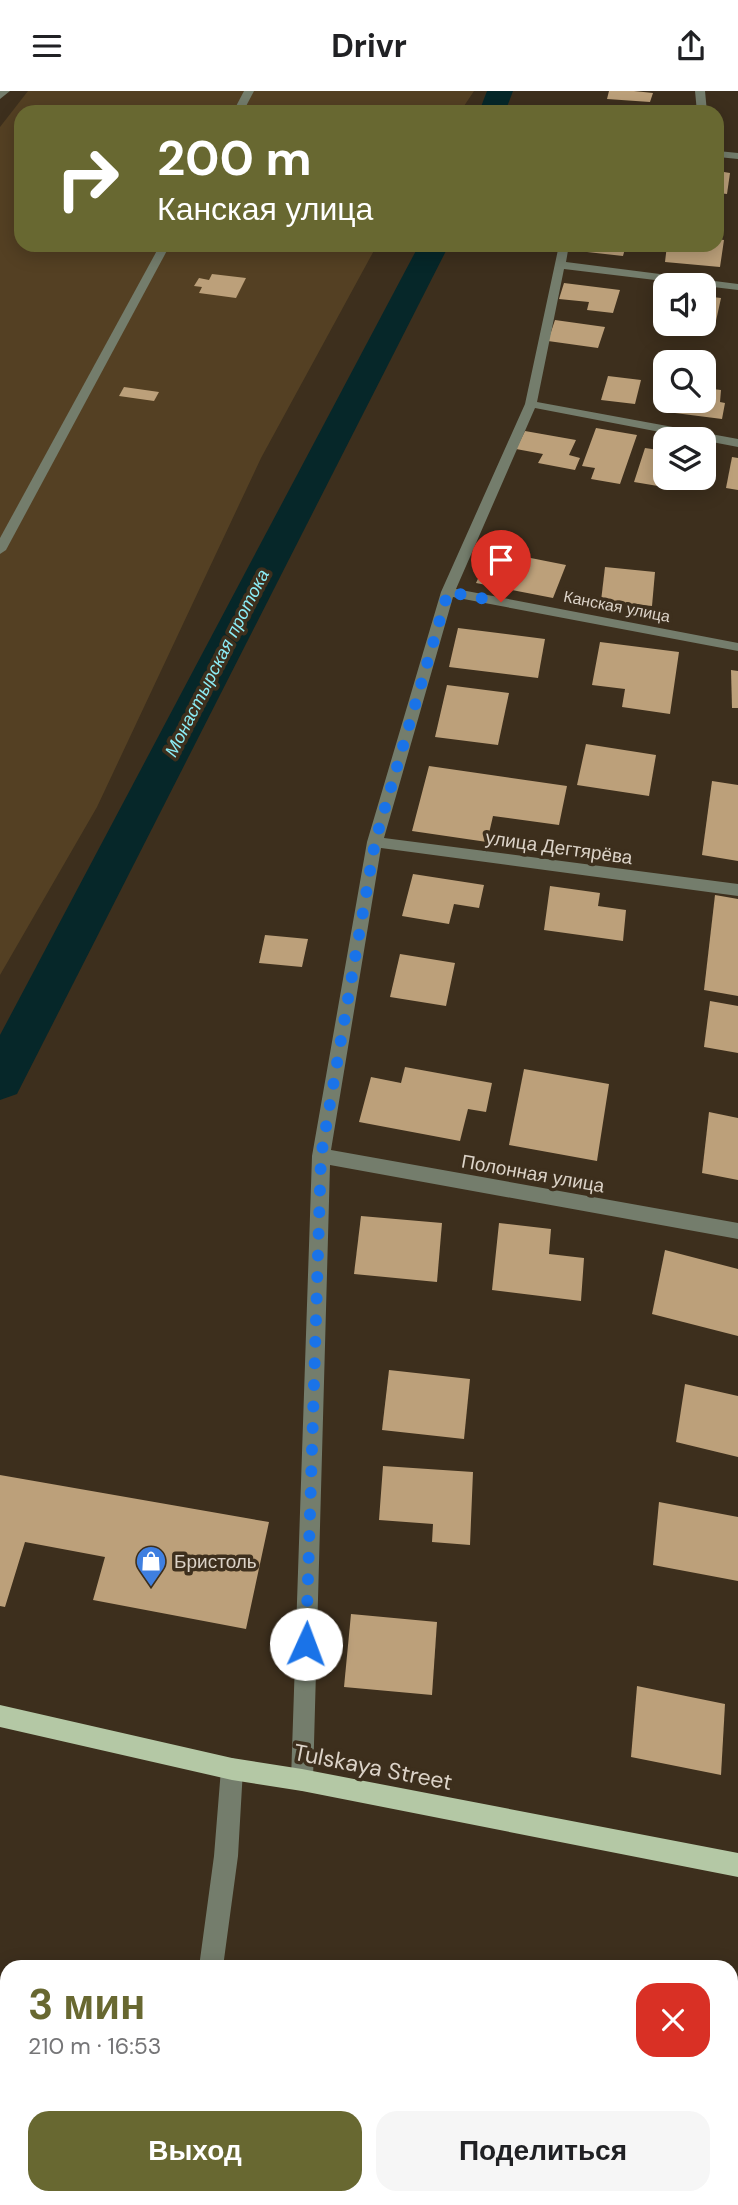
<!DOCTYPE html>
<html lang="ru">
<meta charset="utf-8">
<style>
:root{--surface:#fff;--page:#f6f6f6;--text:#202124;--muted:#757577;--accent:#686831}
body{margin:0;font-family:"DM Sans",sans-serif;background:var(--page);color:var(--text);height:100vh;display:flex;flex-direction:column;font-size:26px;white-space:nowrap}
*{box-sizing:border-box;margin:0}
p{font-size:23px;color:var(--muted)}
.icon{flex:none;width:38px;height:38px;fill:none;stroke:currentColor;stroke-width:2;stroke-linecap:round;stroke-linejoin:round}
.map{position:relative;flex:1;overflow:hidden}
.drawer{position:absolute;left:0px;top:1869px;width:738px;height:245px;display:flex;flex-direction:column;background:var(--surface);border-radius:21px 21px 0 0;box-shadow:0 4px 18px #0003}
.drawer>*{flex:none}
.top-card{position:absolute;left:14px;top:14px;width:710px;height:147px;border-radius:21px;box-shadow:0 4px 18px #0003;background:#686831;color:#fff;overflow:hidden}
.fabs{position:absolute;left:653px;top:182px;display:grid;gap:14px}
.fabs a{display:grid;place-items:center;width:63px;height:63px;border-radius:14px;background:var(--surface);box-shadow:0 4px 18px #0003;font-size:35px}
.pin{position:absolute;display:grid;place-items:center;width:60px;height:60px;color:#fff;margin:-72px -30px;border-radius:50% 50% 50% 0;rotate:-45deg;box-shadow:0 0 7px #0007}
.pin .icon{rotate:45deg}
.me{position:absolute;width:77px;margin:-38px;rotate:2deg;stroke-linejoin:round;filter:drop-shadow(0 0 5px #0008)}
.turn{display:flex;align-items:center;gap:24px;height:147px;padding:0 28px;font-size:32px}
.turn .icon{width:91px;height:91px;stroke-width:2.5}
.turn b{display:block;font-size:49px;line-height:60px}
.round{display:grid;place-items:center;flex:none;width:74px;height:74px;border-radius:21px;background:var(--page)}
.summary{display:flex;align-items:center;justify-content:space-between;height:119px;padding:0 28px}
h1{font-size:42px;font-weight:700;line-height:52px;color:var(--accent)}
.button{display:flex;gap:14px;margin-top:auto;padding:14px 28px}
.button a{flex:1;height:80px;border-radius:21px;background:var(--accent);color:#fff;font-size:28px;font-weight:700;line-height:80px;text-align:center}
.button a+a{background:var(--page);color:var(--text)}
header{display:flex;justify-content:space-between;align-items:center;height:91px;padding:0 28px;background:var(--surface);font-size:32px;font-weight:700}
.map>svg:first-child{display:block}
.green{fill:#544023}
.lines{fill:none;stroke-linecap:round;stroke-linejoin:round}
.canal{fill:#062729;fill-rule:evenodd}
.building{fill:#bca07a}
.minor{fill:#747d6c;fill-rule:evenodd}
.major{fill:#b4c8a5;fill-rule:evenodd}
.route{stroke:#1a73e8;stroke-width:12;stroke-dasharray:0 21.6}
.labels{text-anchor:middle;stroke-width:7;stroke-linejoin:round;paint-order:stroke}
.far-street-label{font-size:16px;fill:#dcd3c8;stroke:#3d2f1d}
.far-water-label{font-size:18px;font-style:italic;fill:#8cecf5;stroke:#3d2f1d}
.street-label{font-size:19px;fill:#dcd3c8;stroke:#3d2f1d}
.poi-label{font-size:19px;fill:#dcd3c8;stroke:#3d2f1d;text-anchor:start}
.near-street-label{font-size:23px;fill:#dcd3c8;stroke:#3d2f1d}
</style>
<header><svg class="icon" aria-label="menu" viewBox="0 0 24 24"><path d="M4 6h16M4 12h16M4 18h16"/></svg>Drivr<svg class="icon" aria-label="share" viewBox="0 0 24 24"><path d="M12 15V3M7 8l5-5 5 5M5 13v7h14v-7"/></svg></header>
<div class="map">
<svg width="738" height="2114" viewBox="0 0 738 2114">
<rect width="100%" height="100%" fill="#3d2f1d"/>
<polygon class="green" points="28,0 474,0 460,21 21,21 21,154 377,154 261,367 97,716 0,884 0,36"/>
<g class="lines">
<g class="canal">
<polygon points="487,0 513,0 505,21 479,21"/>
<polygon points="419,154 449,154 17,1003 0,1009 0,944"/>
</g>
</g>
<g class="building">
<polygon points="609,0 634,0 653,2 650,11 607,8"/>
<polygon points="718,80 730,82 727,103 718,102"/>
<polygon points="718,148 724,149 720,176 665,171 667,154 718,154"/>
<polygon points="570,154 626,154 623,165 569,159"/>
<polygon points="212,183 246,187 236,207 199,202 202,196 194,195 199,187 209,189"/>
<polygon points="564,192 620,199 613,222 587,219 589,211 559,208"/>
<polygon points="704,205 721,207 716,230 704,229"/>
<polygon points="555,229 605,236 598,257 548,250"/>
<polygon points="608,285 641,289 635,313 601,309"/>
<polygon points="124,296 159,301 154,310 119,305"/>
<polygon points="704,297 721,299 720,311 725,312 722,328 675,322 678,310 704,310"/>
<polygon points="596,337 637,344 620,393 591,388 595,377 582,375"/>
<polygon points="525,340 576,349 569,364 580,367 575,379 538,372 543,363 516,358"/>
<polygon points="645,357 665,360 665,386 661,386 658,395 634,391"/>
<polygon points="732,366 738,367 738,399 726,397"/>
<polygon points="491,459 566,474 553,507 476,492"/>
<polygon points="605,476 655,481 652,515 601,510"/>
<polygon points="458,537 545,548 538,587 449,576"/>
<polygon points="600,551 679,561 670,623 622,616 625,598 592,594"/>
<polygon points="731,579 738,580 738,617 732,617"/>
<polygon points="447,594 509,602 498,654 435,646"/>
<polygon points="586,653 656,664 649,705 577,694"/>
<polygon points="429,675 567,695 559,734 493,725 487,751 412,740"/>
<polygon points="712,690 738,694 738,770 702,764"/>
<polygon points="413,783 484,794 479,817 454,813 449,833 402,825"/>
<polygon points="550,795 600,802 598,815 626,819 623,850 544,839"/>
<polygon points="715,804 738,808 738,905 704,899"/>
<polygon points="265,844 308,848 302,876 259,872"/>
<polygon points="400,863 455,872 446,915 390,906"/>
<polygon points="710,910 738,915 738,962 704,956"/>
<polygon points="405,976 492,992 486,1021 468,1018 460,1050 359,1031 371,986 401,992"/>
<polygon points="524,978 609,993 597,1070 509,1054"/>
<polygon points="709,1021 738,1027 738,1089 702,1082"/>
<polygon points="361,1125 442,1132 437,1191 354,1183"/>
<polygon points="499,1132 551,1138 549,1163 584,1167 581,1210 492,1199"/>
<polygon points="665,1159 738,1178 738,1245 652,1223"/>
<polygon points="389,1279 470,1288 464,1348 382,1339"/>
<polygon points="685,1293 738,1305 738,1366 676,1351"/>
<polygon points="383,1375 473,1381 470,1454 432,1451 433,1433 379,1429"/>
<polygon points="0,1384 269,1431 246,1538 93,1509 105,1466 25,1451 5,1516 0,1515"/>
<polygon points="659,1411 738,1426 738,1490 653,1474"/>
<polygon points="351,1523 437,1531 432,1604 344,1596"/>
<polygon points="637,1595 725,1613 721,1684 631,1666"/>
<polygon points="279,2107 397,2107 396,2114 277,2114"/>
</g>
<g class="lines">
<g class="minor">
<polygon points="0,0 10,0 0,8"/>
<polygon points="244,0 254,0 243,21 233,21"/>
<polygon points="695,0 705,0 707,21 697,21"/>
<polygon points="718,60 738,62 738,68 718,66"/>
<polygon points="160,154 170,154 6,459 0,463 0,447"/>
<polygon points="559,154 569,154 566,171 738,193 738,199 564,178 537,311 738,348 738,356 535,317 456,498 738,552 738,560 453,506 384,747 738,793 738,805 381,757 331,1059 738,1132 738,1148 330,1074 313,1689 310,1697 302,1700 294,1697 291,1689 312,1065 367,751 441,501 525,313"/>
<polygon points="232,1667 240,1670 243,1678 238,1765 223,1876 199,1876 214,1765 221,1678 224,1670"/>
<polygon points="146,2107 172,2107 171,2114 145,2114"/>
</g>
<polygon class="major" points="0,1614 232,1667 302,1678 738,1762 738,1786 302,1700 232,1689 0,1636"/>
</g>
<g class="lines">
<polyline class="route" points="306,1553 321,1065 375,751 448,501 501,511"/>
</g>
<defs>
<g id="shop-pin" transform="scale(1.575)"><path d="M0 17L-7.5 6A9.5 9.5 0 1 1 7.5 6Z" fill="#3f7fe0" stroke="#3d2f1d"/><path d="M-5-2.5h2.3a2.7 3.5 0 0 1 5.4 0H5L5.5 6h-11ZM-1.5-2.5h3a1.5 2.3 0 0 0-3 0Z" fill="#fff"/></g>
</defs>
<g fill-rule="evenodd">
<use href="#shop-pin" x="151" y="1470"/>
</g>
<g class="labels">
<g class="far-street-label">
<text transform="translate(617 515) rotate(11)" y="6">Канская улица</text>
</g>
<g class="far-water-label">
<text transform="translate(217 572) rotate(-63)" y="6">Монастырская протока</text>
</g>
<g class="street-label">
<text transform="translate(559 756) rotate(8)" y="7">улица Дегтярёва</text>
<text transform="translate(533 1082) rotate(10)" y="7">Полонная улица</text>
</g>
<g class="poi-label">
<text x="174" y="1477">Бристоль</text>
</g>
<g class="near-street-label">
<text transform="translate(373 1676) rotate(11)" y="8">Tulskaya Street</text>
</g>
</g>
</svg>
<div class="fabs">
<a><svg class="icon" aria-label="sound" viewBox="0 0 24 24"><path d="M4 9h4l5-4v14l-5-4H4zM17 9q2 3 0 6"/></svg></a>
<a><svg class="icon" aria-label="search" viewBox="0 0 24 24"><circle cx="10" cy="10" r="6"/><path d="M15 15l6 6"/></svg></a>
<a><svg class="icon" aria-label="layers" viewBox="0 0 24 24"><path d="M12 4l9 5-9 5-9-5zM3 14l9 5 9-5"/></svg></a>
</div>
<div class="pin" style="left:501px;top:511px;background:#d93025"><svg class="icon" aria-label="arrive" viewBox="0 0 24 24"><path d="M6 21V4h12l-3 4 3 4H6"/></svg></div>
<svg class="me" style="left:306px;top:1553px" viewBox="-20 -20 40 40"><circle r="19" fill="#fff"/><path d="M0-13L10 11 0 6-10 11z" fill="#1a73e8"/></svg>
<div class="top-card">
<div class="turn"><svg class="icon" aria-label="right" viewBox="0 0 24 24"><path d="M7 20v-9h11M14 6l5 5-5 5"/></svg><div><b>200 m</b>Канская улица</div></div>
</div>
<section class="drawer">
<div class="summary"><div><h1>3 мин</h1><p>210 m · 16:53</p></div><a class="round" style="background:#d93025;color:#fff"><svg class="icon" aria-label="close" viewBox="0 0 24 24"><path d="M6 6l12 12M18 6L6 18"/></svg></a></div>
<div class="button"><a>Выход</a><a>Поделиться</a></div>
</section>
</div>
